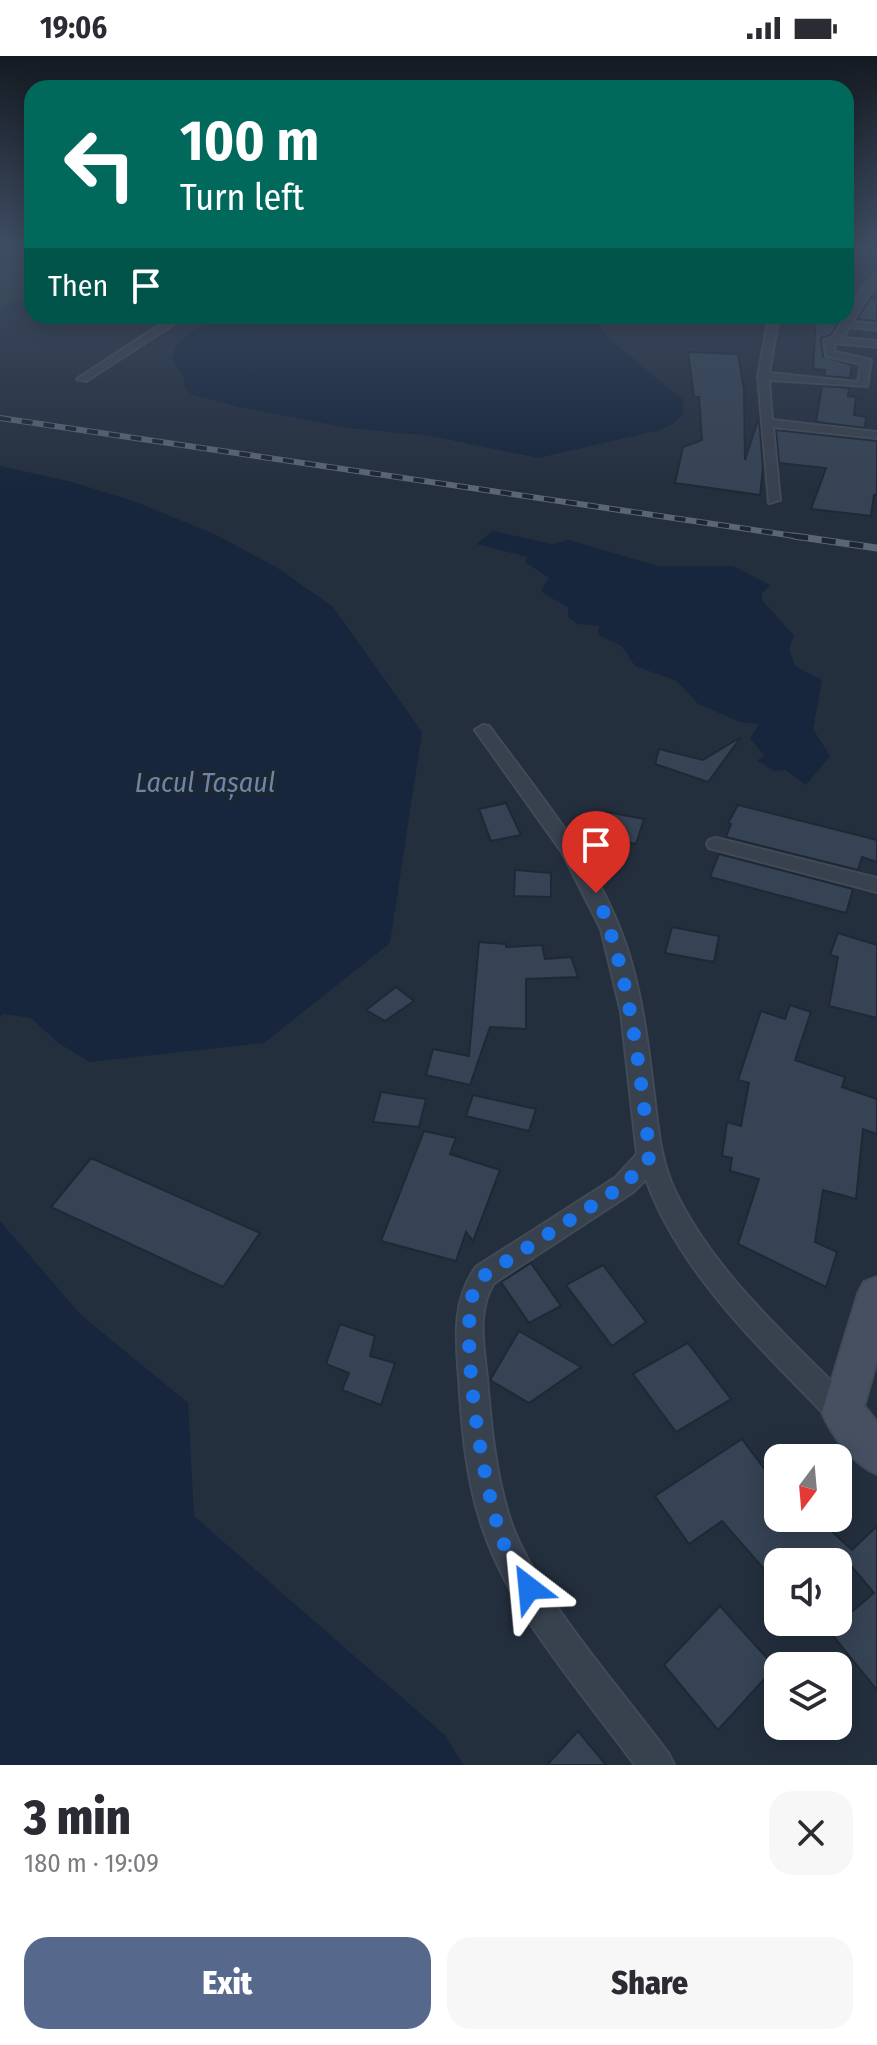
<!DOCTYPE html>
<meta charset="utf-8">
<style>
:root{--surface:#fff;--page:#f7f7f7;--text:#2b2b33;--muted:#7c7c81;--accent:#56698c}
body{margin:0;font-family:"Fira Sans Condensed",sans-serif;background:var(--page);color:var(--text);height:100vh;display:flex;flex-direction:column;font-size:30px;white-space:nowrap}
*{box-sizing:border-box;margin:0}
p{font-size:26px;color:var(--muted)}
.icon{flex:none;width:44px;height:44px;fill:none;stroke:currentColor;stroke-width:2;stroke-linecap:round;stroke-linejoin:round}
.map{position:relative;height:1709px;overflow:hidden}
.side{display:flex;flex-direction:column;background:var(--surface);flex:1}
.side>*{flex:none}
.hud{position:absolute;left:24px;top:24px;width:830px;height:244px;border-radius:24px;box-shadow:0 4px 20px #0003;background:#00695c;color:#fff;overflow:hidden}
.needle{width:52px;rotate:196deg}
.tools{position:absolute;left:764px;top:1388px;display:grid;gap:16px}
.tools a{display:grid;place-items:center;width:88px;height:88px;border-radius:16px;background:var(--surface);box-shadow:0 4px 20px #0003;font-size:40px}
.pin{position:absolute;display:grid;place-items:center;width:68px;height:68px;color:#fff;margin:-82px -34px;border-radius:50% 50% 50% 0;rotate:-45deg;box-shadow:0 0 8px #0007}
.pin .icon{rotate:45deg}
.me{position:absolute;width:88px;margin:-44px;rotate:331deg;stroke-linejoin:round;filter:drop-shadow(0 0 6px #0008)}
.turn{display:flex;align-items:center;gap:28px;height:168px;padding:0 24px;font-size:36px}
.turn .icon{width:104px;height:104px;stroke-width:2.5}
.turn b{display:block;font-size:56px;line-height:68px}
.then{display:flex;align-items:center;height:76px;padding:0 24px;background:#0003;gap:16px;font-size:30px}
.round{display:grid;place-items:center;flex:none;width:84px;height:84px;border-radius:24px;background:var(--page)}
.head{display:flex;align-items:center;justify-content:space-between;height:136px;padding:0 24px}
h1{font-size:48px;font-weight:800;line-height:60px}
.action{display:flex;gap:16px;margin-top:auto;padding:16px 24px}
.action a{flex:1;height:92px;border-radius:24px;background:var(--accent);color:#fff;font-size:32px;font-weight:800;line-height:92px;text-align:center}
.action a+a{background:var(--page);color:var(--text)}
.status{display:flex;justify-content:space-between;align-items:center;height:56px;padding:0 40px;background:var(--surface);direction:ltr}
.status svg{height:22px;fill:currentColor}
.map>svg:first-child{display:block}
.green{fill:#263c3f}
.water{fill:#17263c}
.building{fill:#364354;stroke:#1f2835;stroke-width:2}
.lines{fill:none;stroke-linecap:round;stroke-linejoin:round}
.street-casing{stroke:#414a57;stroke-width:4}
.secondary-casing{stroke:#414a57;stroke-width:4}
.street{fill:#38414e;fill-rule:evenodd}
.secondary{fill:#465061;fill-rule:evenodd}
.rail-far1-casing{stroke:#5a6575;stroke-width:6}
.rail-casing{stroke:#5a6575;stroke-width:7}
.rail-far1{stroke:#1d2633;stroke-width:4;stroke-dasharray:11;stroke-linecap:butt}
.rail{stroke:#1d2633;stroke-width:5;stroke-dasharray:14;stroke-linecap:butt}
.route{stroke:#1a73e8;stroke-width:14;stroke-dasharray:0 25.2}
.labels{text-anchor:middle;stroke-width:8;stroke-linejoin:round;paint-order:stroke}
.water-label{font-size:28px;font-style:italic;fill:#6d86a8;stroke:#1d2633}
</style>
<div class="status"><b>19:06</b><svg viewBox="0 0 49 12"><path d="M0 12V9h3v3zM5 12V6h3v6zM10 12V3h3v9zM15 12V0h3v12zM26 1h20v11H26zM47 4h2v5h-2z"/></svg></div>
<div class="map">
<svg width="877" height="1709" viewBox="0 0 877 1709">
<rect width="100%" height="100%" fill="#242f3e"/>
<polygon class="green" points="0,191 32,191 32,238 0,252"/>
<g class="water">
<path d="M 267,260 L 572,260 L 597,266 L 605,279 L 683,344 C 686,362 675,368 660,374 L 538,402 L 431,380 L 349,372 L 238,351 L 191,338 L 184,332 L 185,324 L 172,302 C 180,263 236,265 267,260 Z"/>
<polygon points="0,410 72,426 136,446 214,478 276,511 333,551 422,676 390,887 264,987 90,1006 57,986 31,962 3,958 0,961"/>
<polygon points="493,475 552,488 569,484 658,510 733,510 770,529 762,538 762,544 794,580 789,592 795,610 822,624 813,673 830,700 806,729 785,714 774,715 757,704 765,700 750,683 759,668 740,666 698,648 677,625 635,610 622,590 598,579 599,570 577,568 568,561 568,551 544,538 541,534 549,522 525,506 528,501 476,488"/>
<polygon points="0,1165 80,1258 188,1347 194,1460 446,1680 463,1709 0,1709"/>
</g>
<g class="building">
<polygon points="871,241 877,245 877,265 857,263"/>
<polygon points="816,260 842,260 831,279 821,282 823,300 852,309 850,322 824,320 825,314 813,313"/>
<polygon points="688,296 738,298 744,334 745,404 759,361 763,412 760,439 675,427 683,391 702,384 699,341 694,341"/>
<polygon points="822,330 849,332 848,340 856,341 854,359 866,361 865,372 816,366"/>
<polygon points="776,374 877,385 877,439 874,439 871,460 811,453 826,412 779,407"/>
<polygon points="741,681 708,726 655,708 659,693 703,704"/>
<polygon points="506,747 521,779 491,785 479,753"/>
<polygon points="738,749 877,784 877,806 862,801 858,814 726,781 731,768 728,767"/>
<polygon points="607,756 644,763 636,788 599,781"/>
<polygon points="719,798 853,833 846,857 710,821"/>
<polygon points="515,814 551,817 551,841 514,840"/>
<polygon points="672,871 719,880 714,906 665,897"/>
<polygon points="838,877 877,889 877,962 829,950 838,901 830,899"/>
<polygon points="479,886 506,888 506,891 542,889 545,903 571,901 578,921 526,923 526,973 490,971 470,1029 426,1019 433,993 469,1000"/>
<polygon points="396,931 414,945 385,965 366,954"/>
<polygon points="790,949 811,956 795,1004 845,1021 842,1031 877,1043 877,1078 863,1073 856,1143 823,1134 815,1186 837,1196 826,1231 738,1188 759,1123 730,1115 732,1102 722,1100 727,1066 741,1070 749,1027 738,1024 761,955 785,963"/>
<polygon points="381,1036 426,1043 419,1071 373,1066"/>
<polygon points="473,1039 536,1053 529,1075 466,1060"/>
<polygon points="424,1075 456,1082 450,1098 500,1114 473,1185 466,1176 456,1205 381,1185"/>
<polygon points="91,1102 260,1177 223,1231 51,1151"/>
<polygon points="531,1207 561,1250 529,1267 501,1226"/>
<polygon points="603,1209 646,1266 612,1290 566,1229"/>
<polygon points="340,1268 375,1280 370,1300 395,1307 381,1349 342,1334 349,1317 326,1308"/>
<polygon points="519,1275 581,1311 529,1347 490,1324"/>
<polygon points="688,1287 731,1343 676,1376 633,1318"/>
<polygon points="742,1383 778,1431 778,1462 817,1462 852,1494 877,1470 877,1634 829,1575 874,1537 848,1506 778,1506 778,1529 722,1465 689,1488 655,1440"/>
<polygon points="720,1550 775,1611 718,1674 664,1609"/>
<polygon points="578,1675 606,1709 547,1709"/>
</g>
<g class="lines">
<g class="street-casing">
<g id="street">
<polygon points="877,218 877,226 852,266 877,268 877,274 849,271 843,282 877,285 877,291 834,287 835,296 871,304 867,330 769,324 772,364 877,376 877,382 773,371 780,444 769,447 758,320 769,260 779,260 769,317 858,326 861,308 826,300 824,284 833,281 861,233"/>
<polygon points="83,260 120,260 115,263"/>
<polygon points="174,260 186,260 86,325 77,323"/>
<path d="M 483,669 L 489,670 C 545,747 609,819 633,913 C 644,954 649,997 654,1039 C 658,1072 660,1102 674,1133 C 713,1216 789,1282 852,1346 L 856,1356 L 852,1366 L 842,1370 L 832,1366 C 763,1294 680,1218 646,1123 L 633,1136 L 494,1227 C 476,1255 484,1292 487,1322 C 491,1372 496,1425 513,1472 C 542,1546 620,1632 668,1697 L 674,1709 L 635,1709 C 580,1633 510,1558 481,1467 C 466,1421 462,1371 459,1322 C 456,1282 452,1245 476,1211 L 615,1122 L 637,1098 L 621,956 L 601,873 L 562,796 L 475,674 Z"/>
<polygon points="716,782 877,822 877,836 709,792 707,788 709,784"/>
</g>
</g>
<g class="secondary-casing">
<g id="secondary">
<polygon points="877,191 877,197 846,198 846,192"/>
<path d="M 877,1221 L 877,1304 L 864,1350 L 877,1366 L 877,1418 C 853,1408 832,1380 822,1356 L 858,1238 L 864,1226 Z"/>
</g>
</g>
<use href="#street" class="street"/>
<use href="#secondary" class="secondary"/>
<g class="rail-far1-casing">
<polyline id="rail-far1" points="0,362 808,482"/>
</g>
<g class="rail-casing">
<polyline id="rail" points="794,480 877,492"/>
</g>
<use href="#rail-far1" class="rail-far1"/>
<use href="#rail" class="rail"/>
</g>
<linearGradient id="sky" x2="0" y2="1"><stop stop-color="#141a22"/><stop offset="0.44" stop-color="#3f4d63"/><stop offset="1" stop-color="#3f4d63" stop-opacity="0"/></linearGradient>
<rect width="877" height="431" fill="url(#sky)"/>
<g class="lines">
<path class="route" d="M 529,1532 C 520,1516 508,1500 502,1483 C 484,1435 458,1281 474,1234 C 476,1229 481,1224 485,1219 L 624,1129 L 650,1101 C 639,1011 631,921 596,837"/>
</g>
<g class="labels">
<g class="water-label">
<text x="205" y="736">Lacul Tașaul</text>
</g>
</g>
</svg>
<div class="tools">
<a><svg class="needle" viewBox="-14 -14 28 28"><path d="M0-13l5 13h-10z" fill="#e53935"/><path d="M0 13l5-13h-10z" fill="#7c7c81"/></svg></a>
<a><svg class="icon" aria-label="sound" viewBox="0 0 24 24"><path d="M4 9h4l5-4v14l-5-4H4zM17 9q2 3 0 6"/></svg></a>
<a><svg class="icon" aria-label="layers" viewBox="0 0 24 24"><path d="M12 4l9 5-9 5-9-5zM3 14l9 5 9-5"/></svg></a>
</div>
<div class="pin" style="left:596px;top:837px;background:#d93025"><svg class="icon" aria-label="arrive" viewBox="0 0 24 24"><path d="M6 21V4h12l-3 4 3 4H6"/></svg></div>
<svg class="me" style="left:529px;top:1532px" viewBox="-20 -20 40 40"><path d="M0-17L14 15 0 8-14 15z" fill="#1a73e8" stroke="#fff" stroke-width="4"/></svg>
<div class="hud">
<div class="turn"><svg class="icon" aria-label="left" viewBox="0 0 24 24"><path d="M17 20v-9H6M10 6l-5 5 5 5"/></svg><div><b>100 m</b>Turn left</div></div>
<div class="then">Then<svg class="icon" aria-label="arrive" viewBox="0 0 24 24"><path d="M6 21V4h12l-3 4 3 4H6"/></svg></div>
</div>
</div>
<section class="side">
<div class="head"><div><h1>3 min</h1><p>180 m · 19:09</p></div><a class="round"><svg class="icon" aria-label="close" viewBox="0 0 24 24"><path d="M6 6l12 12M18 6L6 18"/></svg></a></div>
<div class="action"><a>Exit</a><a>Share</a></div>
</section>
